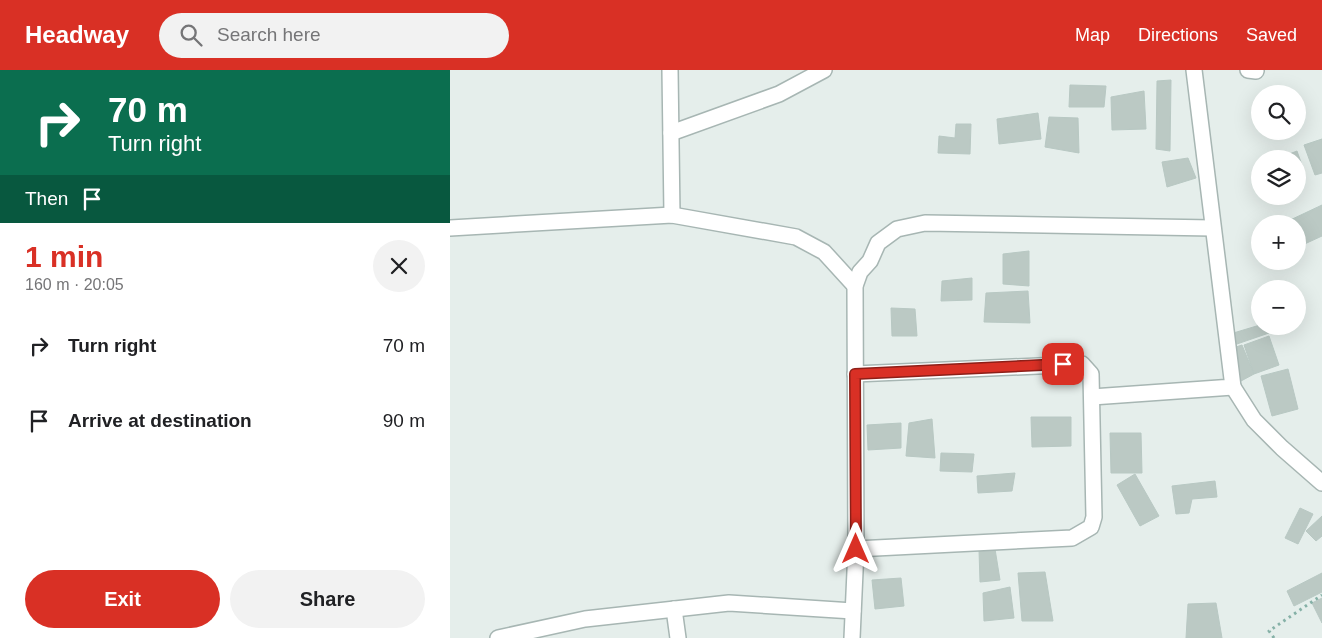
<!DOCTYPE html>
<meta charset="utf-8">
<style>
:root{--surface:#fff;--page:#f2f2f2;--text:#202124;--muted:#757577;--accent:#d93025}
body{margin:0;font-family:Helvetica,sans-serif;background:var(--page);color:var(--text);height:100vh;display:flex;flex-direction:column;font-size:19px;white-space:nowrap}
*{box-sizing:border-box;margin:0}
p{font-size:16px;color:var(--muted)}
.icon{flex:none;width:28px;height:28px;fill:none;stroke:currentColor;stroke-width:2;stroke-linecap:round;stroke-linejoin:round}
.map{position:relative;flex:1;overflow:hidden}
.drawer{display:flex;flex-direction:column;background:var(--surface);width:450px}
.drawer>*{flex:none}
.hud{background:#0b6e4f;color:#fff;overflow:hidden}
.controls{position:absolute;left:801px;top:15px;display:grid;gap:10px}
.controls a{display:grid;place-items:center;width:55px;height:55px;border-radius:50%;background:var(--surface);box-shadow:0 5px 20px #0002;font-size:25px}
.pin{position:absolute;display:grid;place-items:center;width:42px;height:42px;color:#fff;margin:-21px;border-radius:10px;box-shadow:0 2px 8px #0006}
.me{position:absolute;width:55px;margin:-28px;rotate:0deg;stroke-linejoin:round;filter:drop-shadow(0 0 4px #0008)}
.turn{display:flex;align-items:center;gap:18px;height:105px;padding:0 25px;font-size:22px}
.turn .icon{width:65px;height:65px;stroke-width:2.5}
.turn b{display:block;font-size:35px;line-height:42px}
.then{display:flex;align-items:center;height:48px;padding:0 25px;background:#0003;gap:10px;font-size:19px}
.round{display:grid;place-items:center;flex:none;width:52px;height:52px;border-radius:26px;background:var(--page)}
.summary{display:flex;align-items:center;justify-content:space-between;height:85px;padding:0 25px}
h1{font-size:30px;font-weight:700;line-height:38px;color:var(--accent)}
.primary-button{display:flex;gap:10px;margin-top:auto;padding:10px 25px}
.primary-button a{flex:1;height:58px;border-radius:30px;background:var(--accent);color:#fff;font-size:20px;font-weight:700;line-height:58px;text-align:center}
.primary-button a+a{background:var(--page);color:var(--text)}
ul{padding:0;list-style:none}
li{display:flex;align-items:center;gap:15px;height:75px;padding:0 25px}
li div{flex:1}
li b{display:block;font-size:19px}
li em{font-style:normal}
header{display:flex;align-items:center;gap:30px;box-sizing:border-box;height:70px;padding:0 25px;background:var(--accent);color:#fff}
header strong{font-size:24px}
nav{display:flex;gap:28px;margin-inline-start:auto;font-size:18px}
.search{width:350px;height:45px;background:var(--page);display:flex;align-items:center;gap:12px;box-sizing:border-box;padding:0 18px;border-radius:28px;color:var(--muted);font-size:19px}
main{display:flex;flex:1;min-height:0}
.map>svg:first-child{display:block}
.building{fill:#bbc9c4;stroke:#b8c8c3}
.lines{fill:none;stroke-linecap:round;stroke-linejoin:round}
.street-casing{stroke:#a7b6b3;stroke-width:18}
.path{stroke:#86b1a7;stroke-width:3;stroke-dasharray:2.5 4;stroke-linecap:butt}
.street{stroke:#fff;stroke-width:15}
.route-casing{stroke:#8d1f18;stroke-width:12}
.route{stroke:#d93025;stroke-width:9}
</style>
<header>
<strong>Headway</strong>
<div class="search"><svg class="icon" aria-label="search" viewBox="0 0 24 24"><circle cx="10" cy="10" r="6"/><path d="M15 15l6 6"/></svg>Search here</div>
<nav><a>Map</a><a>Directions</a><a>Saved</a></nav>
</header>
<main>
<section class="drawer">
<div class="hud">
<div class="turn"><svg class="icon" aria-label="right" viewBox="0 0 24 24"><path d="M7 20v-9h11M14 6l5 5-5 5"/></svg><div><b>70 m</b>Turn right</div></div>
<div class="then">Then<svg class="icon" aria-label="arrive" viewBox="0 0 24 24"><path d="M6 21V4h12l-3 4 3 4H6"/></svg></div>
</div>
<div class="summary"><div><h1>1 min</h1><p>160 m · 20:05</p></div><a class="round"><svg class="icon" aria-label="close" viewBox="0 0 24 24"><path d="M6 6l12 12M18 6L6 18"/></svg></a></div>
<ul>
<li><svg class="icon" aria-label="right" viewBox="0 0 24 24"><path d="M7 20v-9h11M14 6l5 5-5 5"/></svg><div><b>Turn right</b></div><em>70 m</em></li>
<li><svg class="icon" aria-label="arrive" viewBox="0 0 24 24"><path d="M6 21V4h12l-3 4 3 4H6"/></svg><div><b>Arrive at destination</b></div><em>90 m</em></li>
</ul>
<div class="primary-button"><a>Exit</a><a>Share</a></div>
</section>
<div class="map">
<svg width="872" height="568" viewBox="0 0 872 568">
<rect width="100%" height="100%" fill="#e5eeeb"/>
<g class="building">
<polygon points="721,10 720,81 706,79 707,11"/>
<polygon points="620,15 656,16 654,37 619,37"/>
<polygon points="694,21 696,59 662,60 661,27"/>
<polygon points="588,43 591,69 549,74 547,49"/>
<polygon points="599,47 628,48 629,83 595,77"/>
<polygon points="506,54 521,54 520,84 488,83 489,66 505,68"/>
<polygon points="872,69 872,103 865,105 854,75"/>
<polygon points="847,81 852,95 848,97 848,89 835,89 834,86"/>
<polygon points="738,88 746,108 717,117 712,92"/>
<polygon points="872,135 872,166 848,177 848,154 837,154 836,152"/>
<polygon points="579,181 579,216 553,214 553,184"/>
<polygon points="522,208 522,230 491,231 492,211"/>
<polygon points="578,221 580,253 534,252 536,223"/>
<polygon points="441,238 465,239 467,266 442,266"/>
<polygon points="810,255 816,256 819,263 784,275 780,264"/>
<polygon points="819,266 829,295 804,304 794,275"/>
<polygon points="792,275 804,304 791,311 780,279"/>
<polygon points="838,299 848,339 822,346 811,306"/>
<polygon points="581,347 621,347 621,376 582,377"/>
<polygon points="482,349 485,388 456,386 459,353"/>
<polygon points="451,353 451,378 418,380 417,355"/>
<polygon points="660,363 691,363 692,403 661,403"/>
<polygon points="491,383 524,384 522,402 490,401"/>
<polygon points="565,403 562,421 528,423 527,406"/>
<polygon points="685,404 709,446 690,456 667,415"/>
<polygon points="765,411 767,427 742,429 739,443 726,444 722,416"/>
<polygon points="850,438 863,444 848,474 835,468"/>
<polygon points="872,446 872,466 866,471 856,461"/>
<polygon points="545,479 550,510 530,512 529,480"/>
<polygon points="595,502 603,551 572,551 568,503"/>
<polygon points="872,503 872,522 844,536 837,521"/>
<polygon points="451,508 454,536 425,539 422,510"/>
<polygon points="560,517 564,548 534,551 533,523"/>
<polygon points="872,528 872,553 862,533"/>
<polygon points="766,533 772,568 736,568 738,534"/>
</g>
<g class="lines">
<g class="street-casing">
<g id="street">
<polyline points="220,0 222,145"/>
<polyline points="798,0 806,1"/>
<polyline points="221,63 329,24 374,0"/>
<polyline points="0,158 222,145 346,167 374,182 405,216"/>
<polyline points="405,304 632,294 641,304 644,447 641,457 622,468 406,479"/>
<polyline points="783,317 804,350 832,378 872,413"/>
<polyline points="642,327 783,317 744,0"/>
<polyline points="224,539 228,568"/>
<polyline points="48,568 135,549 279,533 403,541"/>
<polyline points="402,568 406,479 405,216 410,202 420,191 428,173 447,159 475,153 762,158"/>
</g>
</g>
<polyline class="path" points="824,568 819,561 872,525"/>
<use href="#street" class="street"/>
</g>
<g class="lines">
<g class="route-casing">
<polyline id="route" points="406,479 405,304 613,294"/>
</g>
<use href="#route" class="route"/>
</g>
</svg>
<div class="controls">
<a><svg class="icon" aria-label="search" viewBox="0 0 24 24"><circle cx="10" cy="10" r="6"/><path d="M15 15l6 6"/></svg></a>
<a><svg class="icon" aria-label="layers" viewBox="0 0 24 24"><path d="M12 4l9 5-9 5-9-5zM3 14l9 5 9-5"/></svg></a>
<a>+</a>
<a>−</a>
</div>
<div class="pin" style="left:613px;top:294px;background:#d93025"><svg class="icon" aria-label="arrive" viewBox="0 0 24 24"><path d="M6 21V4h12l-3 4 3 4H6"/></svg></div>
<svg class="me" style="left:406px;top:479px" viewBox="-20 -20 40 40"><path d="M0-17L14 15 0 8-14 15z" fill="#d93025" stroke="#fff" stroke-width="4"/></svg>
</div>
</main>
